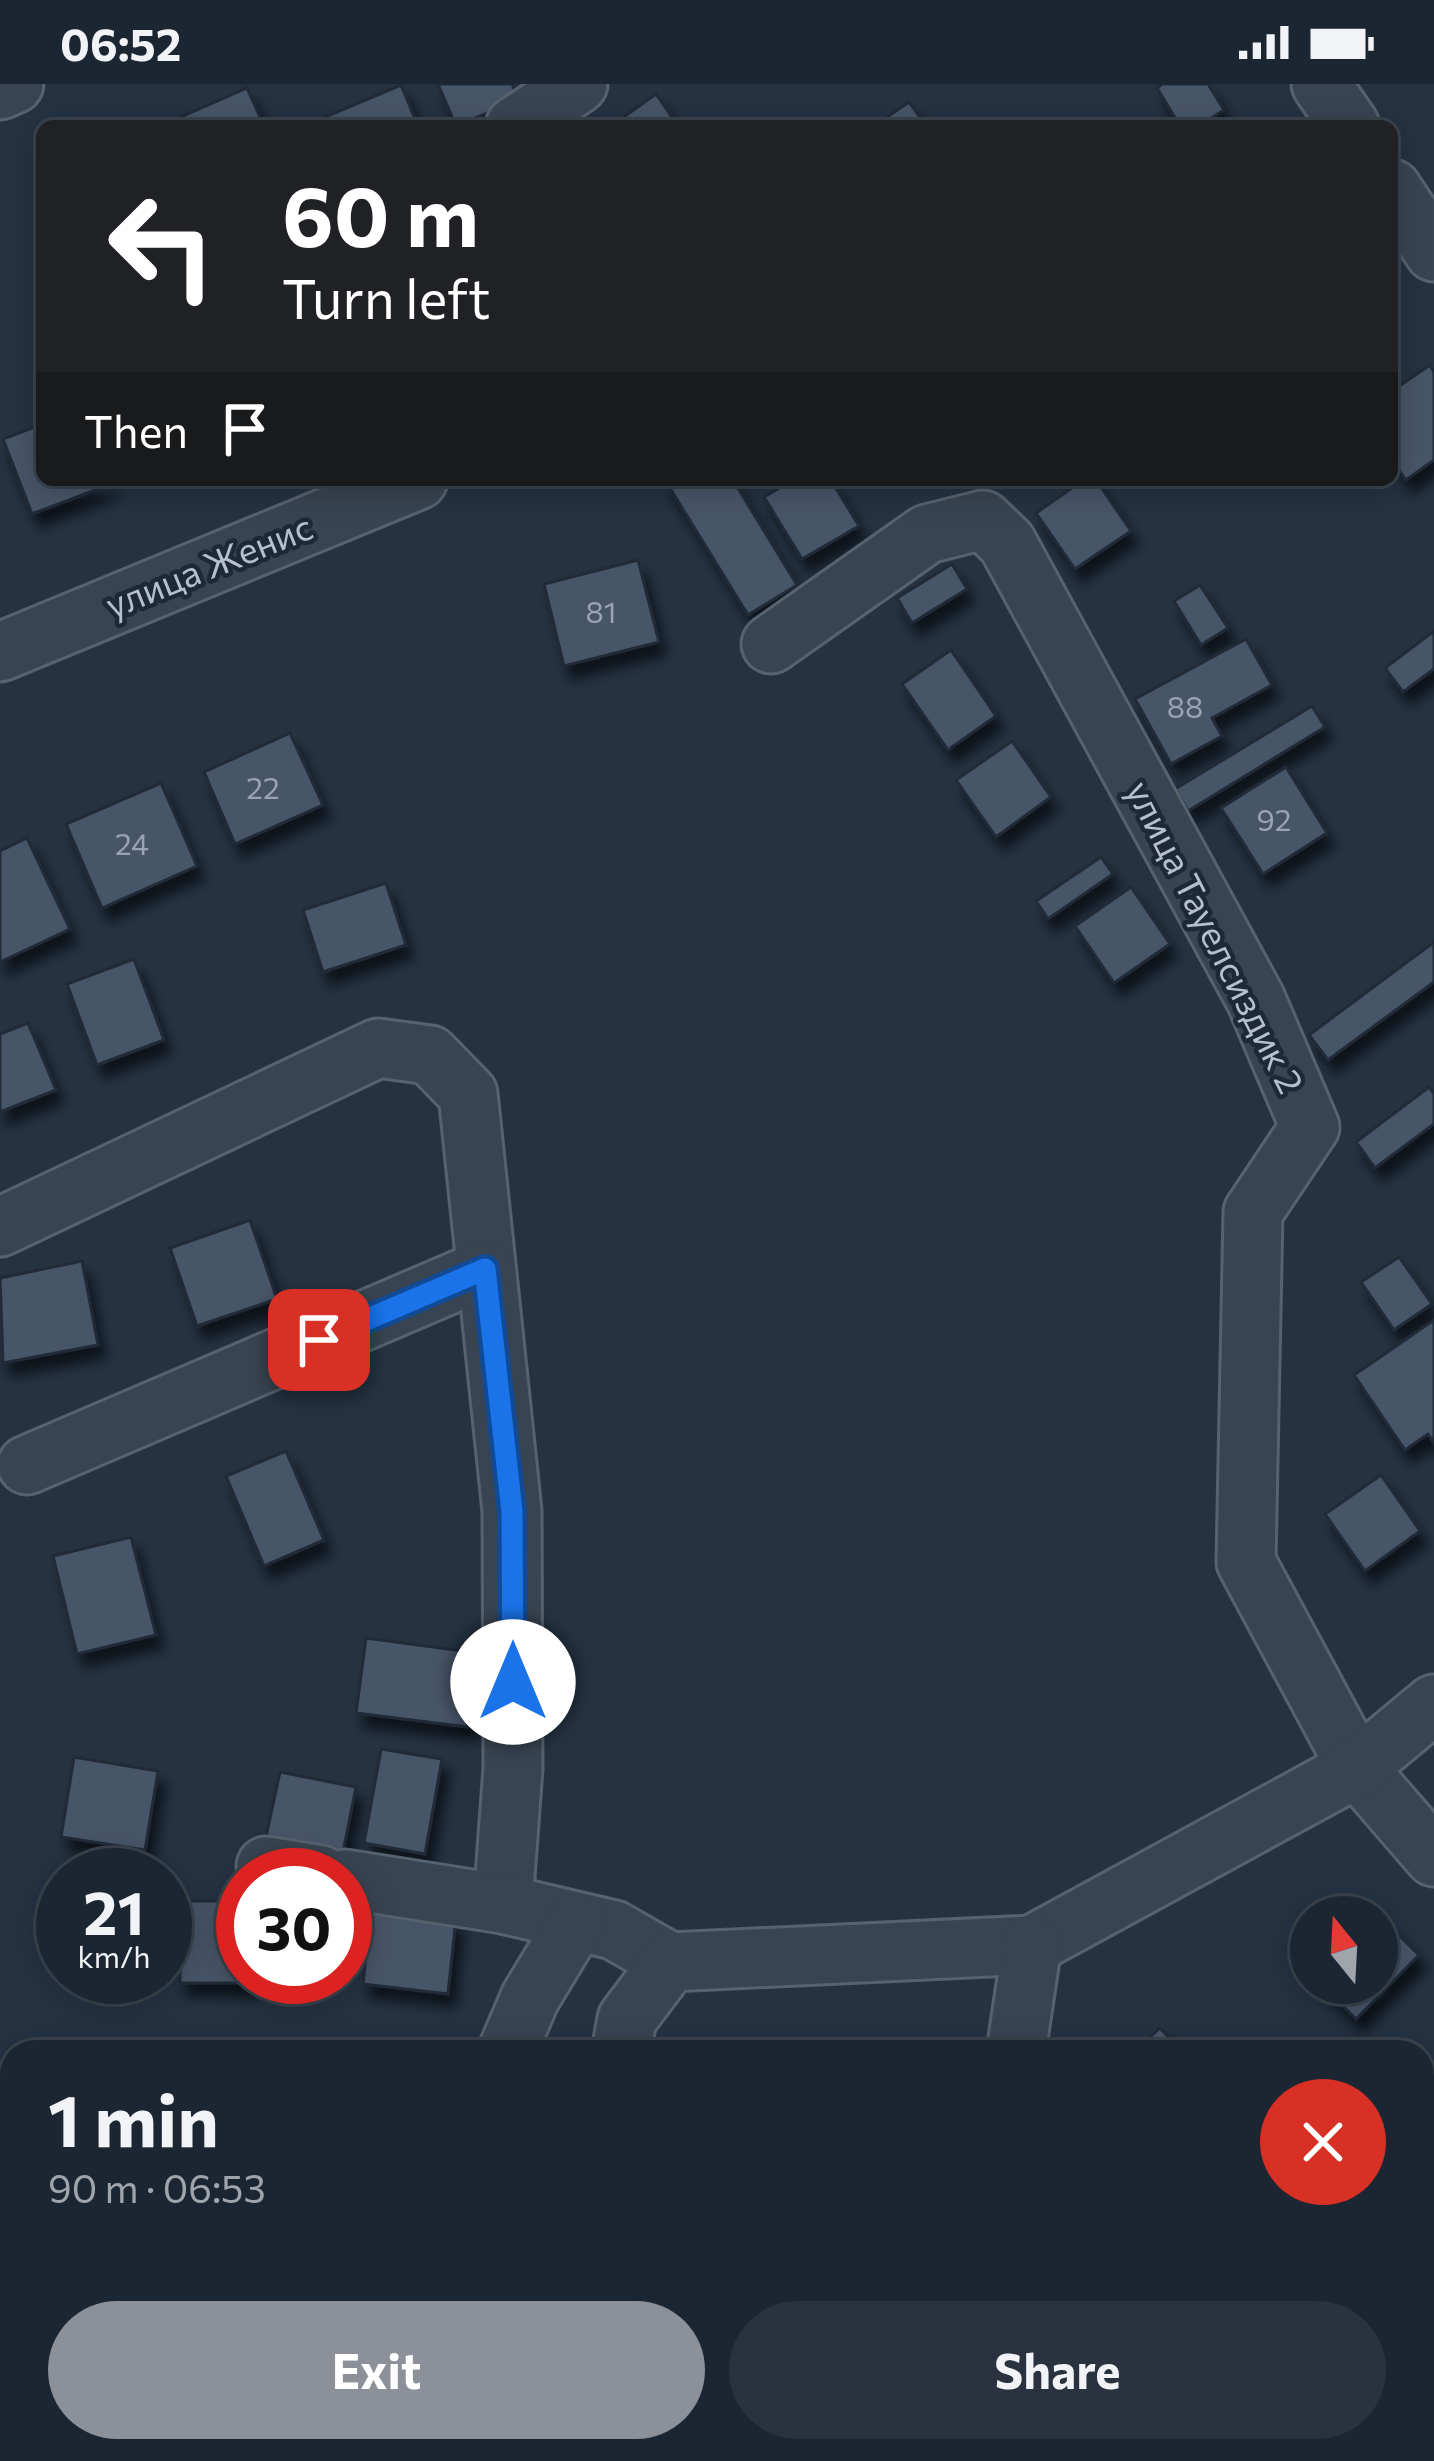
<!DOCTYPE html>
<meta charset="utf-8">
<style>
:root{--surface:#1c2632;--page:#29323e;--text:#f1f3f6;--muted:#a0a5ac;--line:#3a434d;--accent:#8c9099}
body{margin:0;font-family:Commissioner,sans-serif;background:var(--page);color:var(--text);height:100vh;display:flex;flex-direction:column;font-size:45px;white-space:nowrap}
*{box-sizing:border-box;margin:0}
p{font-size:39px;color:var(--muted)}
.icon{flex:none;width:66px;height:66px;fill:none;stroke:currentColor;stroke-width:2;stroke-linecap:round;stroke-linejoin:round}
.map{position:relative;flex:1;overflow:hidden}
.sheet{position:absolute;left:0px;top:1956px;width:1434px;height:423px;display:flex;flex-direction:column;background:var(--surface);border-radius:36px 36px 0 0;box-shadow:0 6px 30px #0003,0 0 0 3px var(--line)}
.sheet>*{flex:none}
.banner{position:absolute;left:36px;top:36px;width:1362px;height:366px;border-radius:18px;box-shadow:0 6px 30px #0003,0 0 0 3px var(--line);background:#202124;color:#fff;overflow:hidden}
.needle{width:78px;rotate:342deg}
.controls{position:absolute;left:1290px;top:1812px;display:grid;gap:24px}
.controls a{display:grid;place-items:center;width:108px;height:108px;border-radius:50%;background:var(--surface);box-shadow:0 6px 30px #0003,0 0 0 3px var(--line);font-size:60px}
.speed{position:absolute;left:36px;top:1764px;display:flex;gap:24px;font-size:60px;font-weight:700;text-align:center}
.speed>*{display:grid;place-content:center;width:156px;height:156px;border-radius:50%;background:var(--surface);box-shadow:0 6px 30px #0003,0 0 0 3px var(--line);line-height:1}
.speed small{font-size:30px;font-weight:400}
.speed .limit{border:18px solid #d22;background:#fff;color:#111}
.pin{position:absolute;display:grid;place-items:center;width:102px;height:102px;color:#fff;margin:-51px;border-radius:24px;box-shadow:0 6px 18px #0006}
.me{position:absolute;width:132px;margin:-66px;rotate:0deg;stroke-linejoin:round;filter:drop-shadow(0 0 9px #0008)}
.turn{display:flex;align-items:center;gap:42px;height:252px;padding:0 48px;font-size:54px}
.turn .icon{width:156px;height:156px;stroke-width:2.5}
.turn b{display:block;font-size:84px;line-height:102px}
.then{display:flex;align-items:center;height:114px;padding:0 48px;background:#0003;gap:24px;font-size:45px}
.round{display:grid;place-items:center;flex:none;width:126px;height:126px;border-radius:63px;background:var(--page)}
.summary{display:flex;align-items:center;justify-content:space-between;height:204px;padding:0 48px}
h1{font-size:72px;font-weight:700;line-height:90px}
.action{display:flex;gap:24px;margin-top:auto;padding:24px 48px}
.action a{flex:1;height:138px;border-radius:72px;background:var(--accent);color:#fff;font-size:48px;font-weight:700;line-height:138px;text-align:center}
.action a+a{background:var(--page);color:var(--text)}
.status{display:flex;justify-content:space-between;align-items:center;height:84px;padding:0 60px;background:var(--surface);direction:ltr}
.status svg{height:33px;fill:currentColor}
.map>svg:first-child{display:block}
.building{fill:#465467;stroke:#202b39;stroke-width:3;filter:url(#shadow)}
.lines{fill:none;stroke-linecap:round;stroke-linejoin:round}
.minor-casing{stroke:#57626f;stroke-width:63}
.minor{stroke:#394452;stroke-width:57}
.route-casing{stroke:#114b97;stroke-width:30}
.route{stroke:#1a73e8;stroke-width:21}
.labels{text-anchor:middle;stroke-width:9;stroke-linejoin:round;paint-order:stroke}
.number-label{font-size:30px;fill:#9aa4b3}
.street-label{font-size:36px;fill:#b6bfcc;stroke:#1e2937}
</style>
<div class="status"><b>06:52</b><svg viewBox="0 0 49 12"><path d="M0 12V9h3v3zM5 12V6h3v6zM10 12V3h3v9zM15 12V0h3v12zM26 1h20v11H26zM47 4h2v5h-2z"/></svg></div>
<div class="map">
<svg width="1434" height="2377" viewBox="0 0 1434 2377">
<defs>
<filter id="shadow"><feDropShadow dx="7" dy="13" stdDeviation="6" flood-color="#0009"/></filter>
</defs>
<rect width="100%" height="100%" fill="#253242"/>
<g class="building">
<polygon points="438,0 512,0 519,16 456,42"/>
<polygon points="1162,0 1208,0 1224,26 1199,42 1180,42 1157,4"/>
<polygon points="401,1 418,42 315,42 313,38"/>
<polygon points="247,4 264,42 166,42 165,40"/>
<polygon points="656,10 678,42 611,42"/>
<polygon points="909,18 926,42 874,42"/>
<polygon points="1430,281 1434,288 1434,376 1406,396 1392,376 1392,307"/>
<polygon points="42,340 42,396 114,399 32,430 3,355"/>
<polygon points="665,396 733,396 797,501 748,531"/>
<polygon points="793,396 831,396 859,442 802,475 764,413"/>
<polygon points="1083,396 1096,396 1131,447 1075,485 1036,429"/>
<polygon points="638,476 659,558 564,582 544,500"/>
<polygon points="952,480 967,505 912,539 897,514"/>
<polygon points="1200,501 1228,544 1201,561 1174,517"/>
<polygon points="1434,547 1434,585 1403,608 1385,584"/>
<polygon points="1246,555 1272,601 1212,634 1222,652 1171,680 1135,615"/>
<polygon points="951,566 996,632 948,666 902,600"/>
<polygon points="1312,622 1325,643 1188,727 1175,705"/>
<polygon points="290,649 323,721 235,760 204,688"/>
<polygon points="1012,657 1051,713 996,753 956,696"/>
<polygon points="1286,683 1327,749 1263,790 1221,724"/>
<polygon points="161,699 197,782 102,824 66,740"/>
<polygon points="27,754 70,845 0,878 0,767"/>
<polygon points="1101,773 1113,790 1048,835 1036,817"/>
<polygon points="386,799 406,861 323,888 303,826"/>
<polygon points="1131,803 1170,860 1114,899 1075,842"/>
<polygon points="1434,858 1434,898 1328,976 1309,951"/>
<polygon points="134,875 164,956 97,981 67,900"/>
<polygon points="28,939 56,1006 0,1028 0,950"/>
<polygon points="1429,1003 1434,1010 1434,1040 1375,1084 1356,1058"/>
<polygon points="250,1136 277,1215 197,1242 170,1164"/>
<polygon points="1399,1173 1432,1220 1394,1246 1361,1198"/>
<polygon points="82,1177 98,1261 3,1279 0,1194"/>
<polygon points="1434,1236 1434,1359 1428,1350 1405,1366 1354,1291"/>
<polygon points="286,1367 324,1456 264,1482 226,1392"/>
<polygon points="1381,1391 1420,1447 1365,1487 1325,1430"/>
<polygon points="131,1453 156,1551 77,1570 53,1472"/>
<polygon points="366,1554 478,1569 468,1643 356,1629"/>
<polygon points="381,1665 442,1675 425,1770 364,1759"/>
<polygon points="74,1673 158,1687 145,1766 61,1753"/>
<polygon points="280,1688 356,1703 341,1778 264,1762"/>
<polygon points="1363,1816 1419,1871 1356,1935 1320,1899 1377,1899 1377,1833 1346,1833"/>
<polygon points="180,1817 243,1817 243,1893 255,1893 255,1899 180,1899"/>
<polygon points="371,1825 456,1834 448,1910 363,1900"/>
<polygon points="1160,1944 1182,1968 1134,1968"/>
<rect x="0" y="2070" width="12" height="87"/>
</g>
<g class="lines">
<g class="minor-casing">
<g id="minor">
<polyline points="1321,0 1350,42"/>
<polyline points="0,6 14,0"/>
<polyline points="515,42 578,0"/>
<polyline points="1392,105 1434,168"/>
<polyline points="771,560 927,450 983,436 1007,459 1256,916 1310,1043 1253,1128 1246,1478 1357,1684 1434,1773"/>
<polyline points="0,568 418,396"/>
<polyline points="0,1143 378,964 430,971 468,1010 512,1427 513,1684 503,1820"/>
<polyline points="27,1381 485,1185"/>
<polyline points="266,1782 321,1791"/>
<polyline points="345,1795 503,1820 614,1846 670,1878"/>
<polyline points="507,1968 530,1914 576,1838"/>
<polyline points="621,1968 627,1935 670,1878 1032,1861 1357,1684 1434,1620"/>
<polyline points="1016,1968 1032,1861"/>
<polyline points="1224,2367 1229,2377"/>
<polyline points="335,2377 338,2367"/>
<polyline points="557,2377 559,2367"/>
</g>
</g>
<use href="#minor" class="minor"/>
</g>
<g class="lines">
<g class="route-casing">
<polyline id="route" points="319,1256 485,1185 512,1427 513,1598"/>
</g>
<use href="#route" class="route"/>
</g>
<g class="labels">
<g class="number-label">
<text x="601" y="539">81</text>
<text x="1185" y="634">88</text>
<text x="263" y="715">22</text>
<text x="1274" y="747">92</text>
<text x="132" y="771">24</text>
</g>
<g class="street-label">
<text transform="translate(209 482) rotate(-22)" y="13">улица Женис</text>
<text transform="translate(1215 853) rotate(63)" y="13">улица Тауелсиздик 2</text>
</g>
</g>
</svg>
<div class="controls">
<a><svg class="needle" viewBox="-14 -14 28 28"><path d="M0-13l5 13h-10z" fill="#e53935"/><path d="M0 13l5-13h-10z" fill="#a0a5ac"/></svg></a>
</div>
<div class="speed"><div>21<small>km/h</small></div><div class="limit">30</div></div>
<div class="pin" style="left:319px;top:1256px;background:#d93025"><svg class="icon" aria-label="arrive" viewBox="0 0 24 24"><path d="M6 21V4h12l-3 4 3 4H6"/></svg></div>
<svg class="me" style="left:513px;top:1598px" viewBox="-20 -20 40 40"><circle r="19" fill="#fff"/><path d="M0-13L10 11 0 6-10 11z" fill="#1a73e8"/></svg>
<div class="banner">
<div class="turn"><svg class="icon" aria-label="left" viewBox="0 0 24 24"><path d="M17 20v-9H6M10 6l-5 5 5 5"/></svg><div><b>60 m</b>Turn left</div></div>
<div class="then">Then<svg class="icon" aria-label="arrive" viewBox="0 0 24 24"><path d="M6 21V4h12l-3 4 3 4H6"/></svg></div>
</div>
<section class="sheet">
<div class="summary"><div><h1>1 min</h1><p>90 m · 06:53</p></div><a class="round" style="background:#d93025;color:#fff"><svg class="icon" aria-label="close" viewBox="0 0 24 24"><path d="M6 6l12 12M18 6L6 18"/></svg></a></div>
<div class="action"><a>Exit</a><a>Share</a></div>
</section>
</div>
